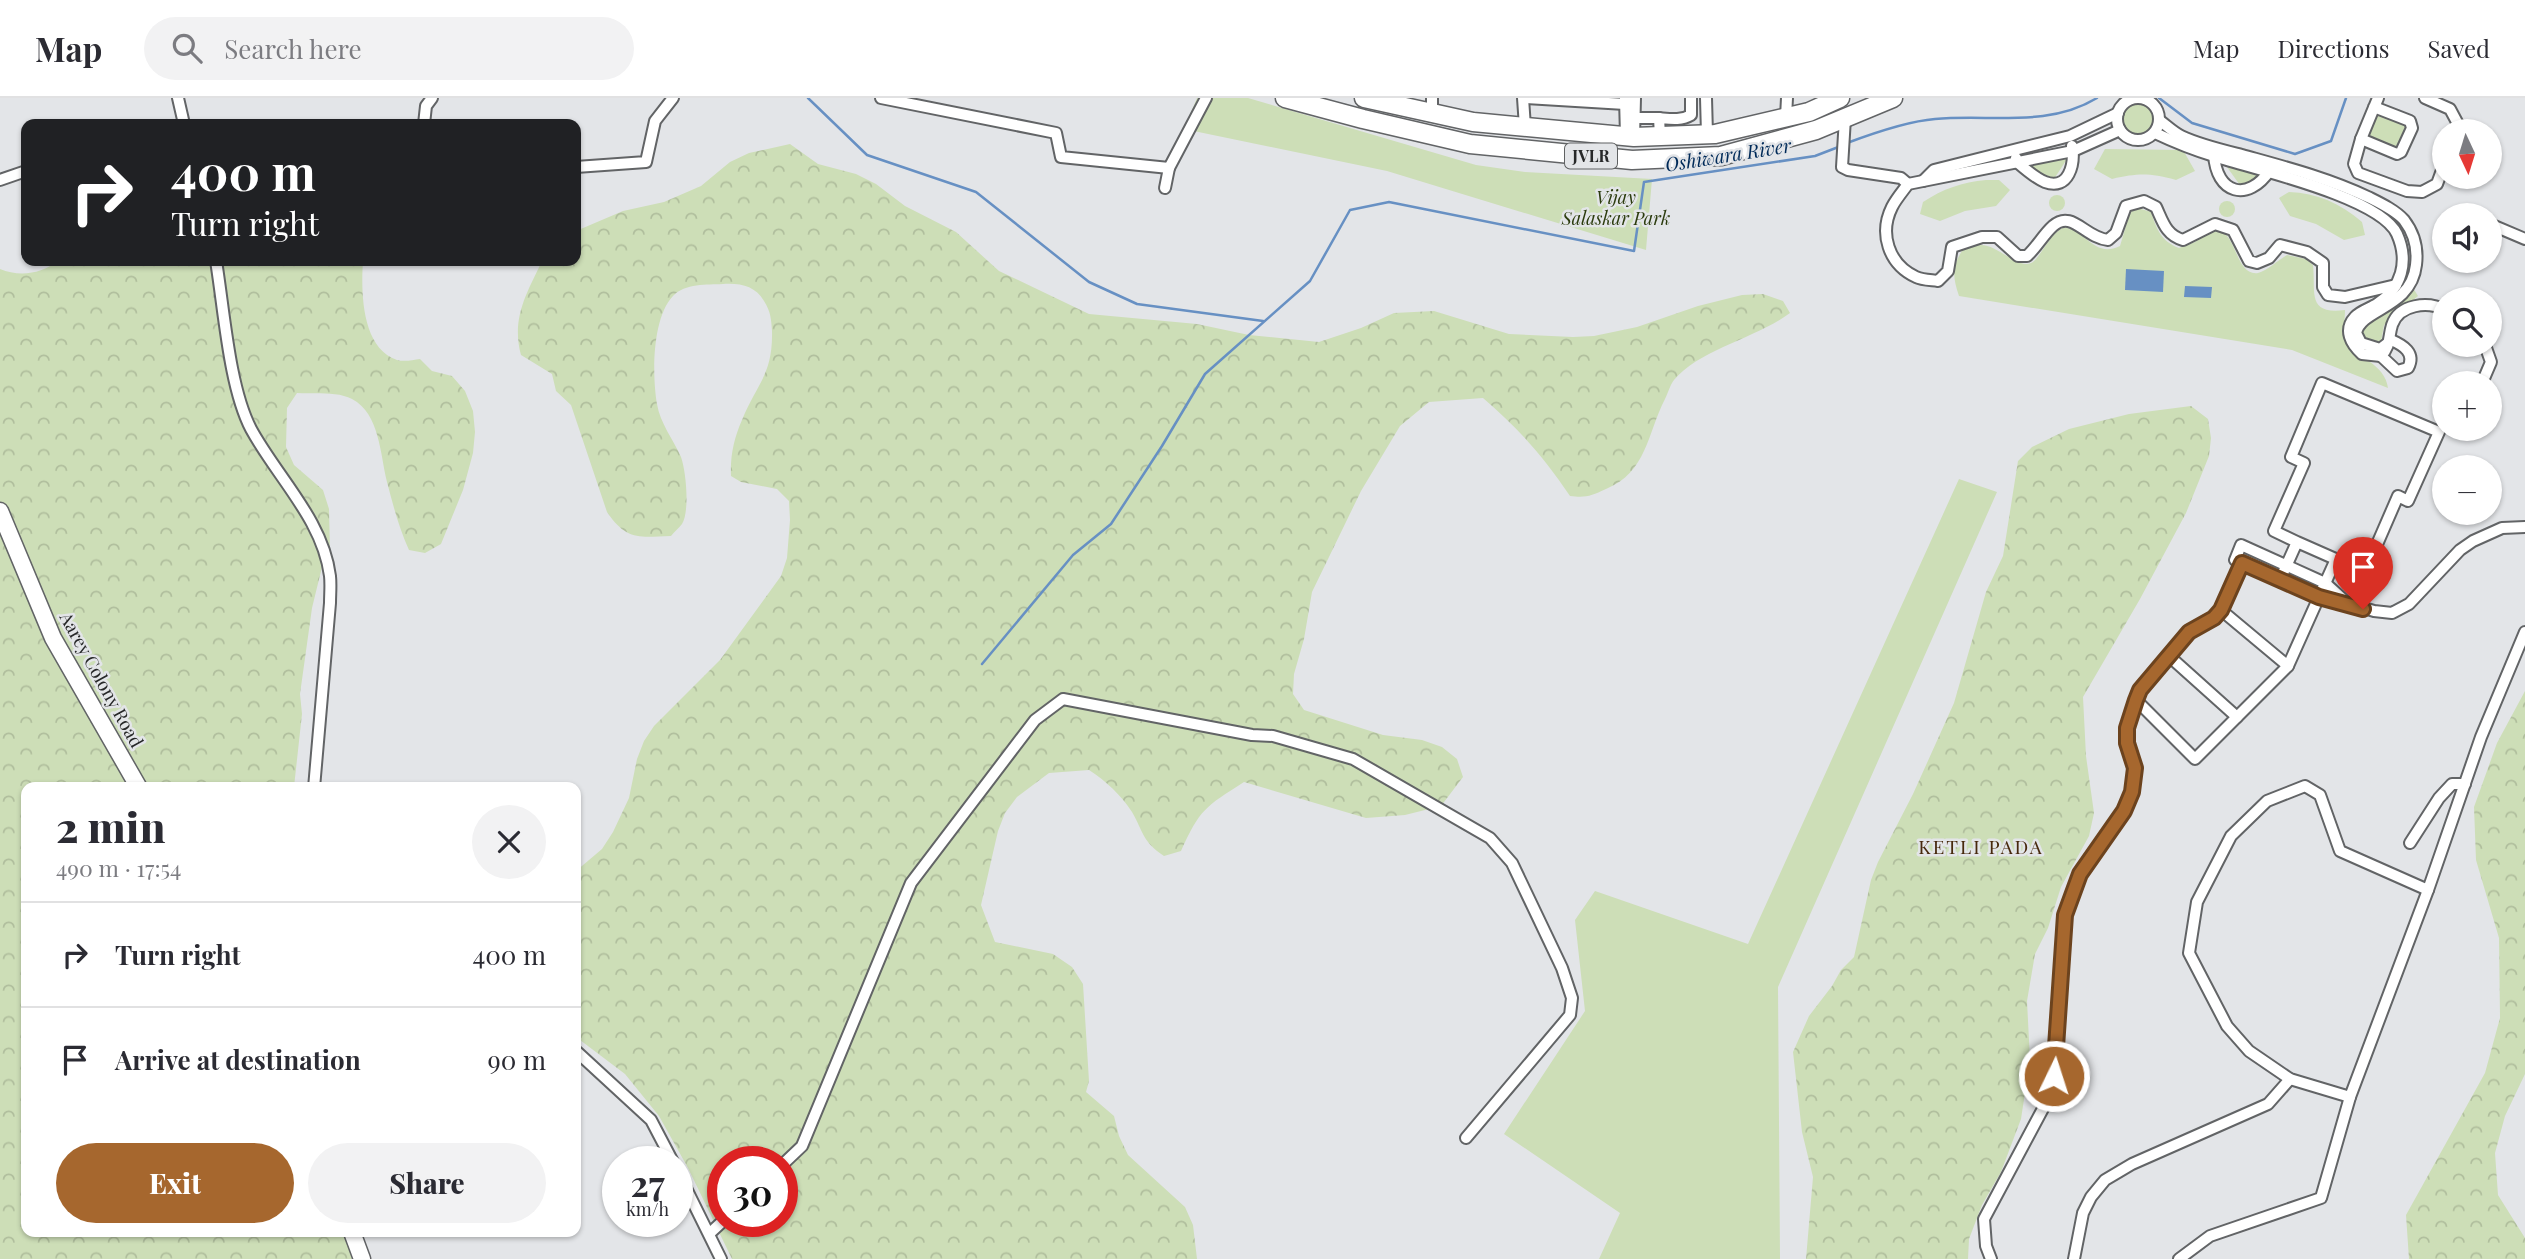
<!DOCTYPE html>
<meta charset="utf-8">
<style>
:root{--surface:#fff;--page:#f2f2f3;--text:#2b2b33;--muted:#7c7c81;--line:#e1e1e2;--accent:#a6672e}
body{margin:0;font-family:"Playfair Display",serif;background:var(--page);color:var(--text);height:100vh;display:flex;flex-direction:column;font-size:26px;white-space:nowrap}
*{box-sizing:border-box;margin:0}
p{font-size:23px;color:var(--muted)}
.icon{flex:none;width:38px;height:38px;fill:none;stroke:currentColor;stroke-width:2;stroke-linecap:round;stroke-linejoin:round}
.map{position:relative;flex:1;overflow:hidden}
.details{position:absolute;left:21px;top:684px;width:560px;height:455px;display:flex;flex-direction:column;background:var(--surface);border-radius:14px;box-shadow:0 2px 5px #0004}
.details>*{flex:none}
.banner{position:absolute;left:21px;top:21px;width:560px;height:147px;border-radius:14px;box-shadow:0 2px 5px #0004;background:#202124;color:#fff;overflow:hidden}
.needle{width:46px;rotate:176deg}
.tools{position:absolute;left:2432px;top:21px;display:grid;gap:14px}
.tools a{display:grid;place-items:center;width:70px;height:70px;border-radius:50%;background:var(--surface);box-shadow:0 2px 5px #0004;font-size:35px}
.speed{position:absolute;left:602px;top:1048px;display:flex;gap:14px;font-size:35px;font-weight:700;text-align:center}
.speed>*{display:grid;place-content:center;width:91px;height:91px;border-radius:50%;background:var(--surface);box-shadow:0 2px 5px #0004;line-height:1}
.speed small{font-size:18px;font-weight:400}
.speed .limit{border:10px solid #d22;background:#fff;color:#111}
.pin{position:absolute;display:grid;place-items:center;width:60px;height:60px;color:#fff;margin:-72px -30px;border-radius:50% 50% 50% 0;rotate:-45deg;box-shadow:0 0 7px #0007}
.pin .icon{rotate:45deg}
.me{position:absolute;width:77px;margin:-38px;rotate:4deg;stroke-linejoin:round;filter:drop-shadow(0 0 5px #0008)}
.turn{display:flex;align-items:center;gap:24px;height:147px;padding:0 35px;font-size:32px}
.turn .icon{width:91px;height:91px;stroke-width:2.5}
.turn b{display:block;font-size:49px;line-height:60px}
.round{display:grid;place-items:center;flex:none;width:74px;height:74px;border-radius:37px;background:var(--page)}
.head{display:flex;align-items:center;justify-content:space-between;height:119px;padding:0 35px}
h1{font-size:42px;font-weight:800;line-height:52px}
.primary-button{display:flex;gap:14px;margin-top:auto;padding:14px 35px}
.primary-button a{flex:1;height:80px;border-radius:42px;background:var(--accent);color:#fff;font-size:28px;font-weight:800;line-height:80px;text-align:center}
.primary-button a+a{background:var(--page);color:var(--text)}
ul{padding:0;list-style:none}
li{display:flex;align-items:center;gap:21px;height:105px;padding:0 35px;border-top:2px solid var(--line)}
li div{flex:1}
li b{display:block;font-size:26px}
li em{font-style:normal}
header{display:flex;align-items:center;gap:42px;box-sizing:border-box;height:98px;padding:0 35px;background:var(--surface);border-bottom:2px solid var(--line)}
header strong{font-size:33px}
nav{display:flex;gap:38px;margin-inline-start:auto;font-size:24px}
.search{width:490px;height:63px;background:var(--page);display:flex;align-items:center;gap:18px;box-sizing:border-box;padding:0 24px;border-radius:38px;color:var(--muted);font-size:26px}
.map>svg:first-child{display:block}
.green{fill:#cddeb7}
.forest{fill:url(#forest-crowns);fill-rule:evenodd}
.water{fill:#6790c3}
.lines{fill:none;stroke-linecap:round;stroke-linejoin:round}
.stream{stroke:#6790c3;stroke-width:2.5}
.street-casing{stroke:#626466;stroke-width:14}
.secondary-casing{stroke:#626466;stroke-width:19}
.primary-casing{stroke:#626466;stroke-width:21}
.street{stroke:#fff;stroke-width:10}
.secondary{stroke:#fff;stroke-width:16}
.primary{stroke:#fff;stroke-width:18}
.route-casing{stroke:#6c431e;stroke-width:18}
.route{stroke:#a6672e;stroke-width:12}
.labels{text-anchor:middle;stroke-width:5;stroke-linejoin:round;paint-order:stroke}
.shield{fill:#e3e5e8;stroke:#5f6162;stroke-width:2}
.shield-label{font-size:16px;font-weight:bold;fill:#272829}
.park-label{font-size:18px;font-style:italic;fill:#2c3c0e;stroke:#e3e5e8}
.street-label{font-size:18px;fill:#272829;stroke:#e3e5e8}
.water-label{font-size:19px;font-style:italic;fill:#002a58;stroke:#e3e5e8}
.neighbourhood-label{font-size:19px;letter-spacing:2px;fill:#47290d;stroke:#e3e5e8}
</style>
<header>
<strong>Map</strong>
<div class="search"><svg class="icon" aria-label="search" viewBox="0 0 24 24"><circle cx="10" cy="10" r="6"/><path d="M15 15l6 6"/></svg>Search here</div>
<nav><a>Map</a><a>Directions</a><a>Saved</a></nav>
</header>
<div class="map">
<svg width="2525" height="1161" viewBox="0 0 2525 1161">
<defs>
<pattern id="forest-crowns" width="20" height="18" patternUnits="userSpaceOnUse" patternTransform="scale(1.75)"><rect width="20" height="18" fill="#cddeb7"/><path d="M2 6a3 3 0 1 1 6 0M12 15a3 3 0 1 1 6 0" fill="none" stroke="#b0be9d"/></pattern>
</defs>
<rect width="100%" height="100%" fill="#e3e5e8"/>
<g class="green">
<polygon points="1197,0 1248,0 1476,67 1525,74 1652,81 1646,152 1387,73 1184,31"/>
<circle cx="2138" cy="21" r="16"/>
<polygon points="2375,12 2408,30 2399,51 2363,41"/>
<path d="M 2105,51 L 2183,52 L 2195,73 L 2176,82 C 2149,75 2139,75 2112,81 L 2094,71 Z"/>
<polygon points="2069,58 2054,81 2045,80 2027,67"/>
<polygon points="2226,64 2262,74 2242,90 2227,69"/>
<path d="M 1986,82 L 1999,82 L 2010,92 L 1996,108 L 1965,113 L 1940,123 L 1920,116 L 1923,104 C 1943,91 1962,84 1986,82 Z"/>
<path d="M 2289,94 C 2317,95 2340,105 2362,124 L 2365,137 L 2344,142 L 2316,126 L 2290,118 L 2279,100 Z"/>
<circle cx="2057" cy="105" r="8"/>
<circle cx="2227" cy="111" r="8"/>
<path d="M 2138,110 L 2151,114 C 2157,132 2161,143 2179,150 L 2195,144 L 2211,132 C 2215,133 2219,133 2222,134 C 2237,141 2237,178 2258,175 C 2267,173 2278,162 2287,157 L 2306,161 L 2313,167 C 2316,194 2306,217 2345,212 C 2345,220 2343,233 2346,240 C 2356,261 2385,265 2388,290 L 2292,252 L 1959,198 C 1952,178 1952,167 1964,150 C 1969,149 1975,147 1980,147 C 1997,146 2017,171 2031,165 C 2041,160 2047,138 2064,129 C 2088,134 2094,160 2120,148 L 2130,114 Z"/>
<path d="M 2413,190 L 2418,198 L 2384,227 L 2381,244 C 2372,247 2368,244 2361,239 L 2362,231 L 2366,226 L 2376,222 Z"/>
<polygon points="1959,381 1997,394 1778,889 1780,1161 1599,1161 1620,1115 1504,1036 1585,913 1575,822 1595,793 1748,846"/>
</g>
<g class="forest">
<path d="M 790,46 L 818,66 L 856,76 L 876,86 L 905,108 L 956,134 L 999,173 L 1089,216 L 1197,226 L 1249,237 L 1319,244 L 1361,230 L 1394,215 L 1434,213 L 1509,236 L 1573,239 L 1594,238 L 1637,229 L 1698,208 L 1742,197 L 1763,196 L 1783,203 L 1790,215 C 1757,240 1700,251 1674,282 C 1670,287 1668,295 1665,301 C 1647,336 1647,374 1606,391 C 1591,398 1586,400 1570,398 C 1544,359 1518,330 1483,300 L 1429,304 L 1400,328 L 1361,393 L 1312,494 L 1304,541 L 1294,576 L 1293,596 L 1304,612 L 1383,637 L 1422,642 L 1442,649 L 1457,661 L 1463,679 L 1441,708 L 1405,717 L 1366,720 L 1244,684 C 1205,709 1200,711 1181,753 L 1164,758 C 1142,743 1144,735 1132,714 C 1121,697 1106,683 1089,672 L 1049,675 L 1017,699 L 1005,715 L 998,733 L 981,807 L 995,844 L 1053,856 L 1072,869 L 1083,886 L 1089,983 L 1086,994 L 1114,1018 L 1119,1038 L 1128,1057 L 1185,1109 L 1193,1127 L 1197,1161 L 732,1161 L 688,1070 L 659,1018 L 625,976 L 576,939 L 576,773 L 602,751 L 613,734 L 629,700 L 637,661 L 644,643 L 654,628 L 720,562 L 781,478 L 787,460 L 790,422 L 789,403 L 777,391 L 741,384 L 731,378 C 730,358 734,340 742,322 C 757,285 773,277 772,233 C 771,221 771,214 764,203 C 755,188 741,185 723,186 C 707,187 685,185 673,198 C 652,220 652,277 657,306 C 660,325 673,341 681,359 C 686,373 690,413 682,426 C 679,430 674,434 671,438 C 638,439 627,443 607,414 L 571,307 L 556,293 L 552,276 L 521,257 C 511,220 527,195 542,163 L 576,163 L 576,133 L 623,113 L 664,104 L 701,88 L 730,64 L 749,55 ZM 723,1064 L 782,1064 L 782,1124 L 723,1124 Z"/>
<path d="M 57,163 L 363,163 C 361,193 361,250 397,262 C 404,264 413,262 420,261 L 432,273 L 452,278 L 465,293 L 473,313 L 475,334 L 473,355 L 463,392 L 441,446 L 425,455 L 409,452 C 399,430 393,407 387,384 C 380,356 380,316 352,301 C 337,293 314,296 297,295 L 287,310 L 286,349 L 294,367 L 323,392 L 329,411 L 330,452 L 322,469 L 312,510 L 300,596 L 302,616 L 294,689 L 26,690 L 26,1134 L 344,1134 L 352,1161 L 0,1161 L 0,171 C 19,179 42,176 57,163 Z"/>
<polygon points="2191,308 2208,321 2211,340 2209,358 2186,415 2140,501 2083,599 2086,658 2094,715 2089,738 2061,789 2048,830 2035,856 2027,903 2030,962 2021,1021 2001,1074 1982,1107 1969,1141 1968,1161 1806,1161 1813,1079 1802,1034 1793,954 1809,918 1832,888 1841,872 1854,859 1871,782 1878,764 1913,696 1954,605 1986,494 2003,458 2018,363 2032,349 2069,331 2129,316"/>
<polygon points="2525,593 2525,976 2505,1018 2495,1055 2498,1097 2525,1140 2525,1161 2409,1161 2406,1117 2485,975 2500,920 2499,840 2476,762 2474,709 2497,645"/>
</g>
<g class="water">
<polygon points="2126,171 2164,173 2163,194 2125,192"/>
<polygon points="2185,188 2212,189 2211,200 2184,199"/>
</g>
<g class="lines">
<g class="stream">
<polyline points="808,0 867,57 976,94 1089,184 1137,206 1263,223"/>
<polyline points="2159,0 2192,25 2295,56 2331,43 2346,0"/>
<path d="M 1847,45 C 1871,36 1909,23 1935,21 C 1990,16 2048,30 2097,0"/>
<polyline points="982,566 1073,457 1111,426 1162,348 1205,276 1310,183 1350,112 1389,104 1634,153 1644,84 1815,58 1841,48"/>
</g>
<g class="street-casing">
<g id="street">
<polyline points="178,0 184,26"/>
<polyline points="881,0 1056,35 1061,59 1169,70 1206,0"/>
<polyline points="1523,0 1525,29"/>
<polyline points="1526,0 1625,6"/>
<polyline points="1625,0 1626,38"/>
<polyline points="1706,0 1707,36"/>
<polyline points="2425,0 2450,11 2458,26 2456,33"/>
<circle cx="2138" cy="21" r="21"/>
<polyline points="2374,9 2410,23 2412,30 2401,54 2397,56 2361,41 2373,12 2378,0"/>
<polyline points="1432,15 1432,0"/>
<polyline points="1786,19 1787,0"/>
<polyline points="1635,20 1659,20"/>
<polyline points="1845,20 1842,69 1848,72 1901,80 1908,86"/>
<path d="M 2159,22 C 2166,27 2173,34 2181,38 C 2200,47 2222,52 2242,57 C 2285,69 2328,80 2368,99 C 2380,105 2395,112 2404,122 C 2414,135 2418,151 2416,167 C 2411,211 2361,210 2356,235 L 2361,245 L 2380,251 L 2388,245"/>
<polyline points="424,26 426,8 432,0"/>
<path d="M 2120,32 L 2073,53 L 1908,86 C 1903,93 1896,101 1892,109 C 1879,135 1888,166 1916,179 C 1922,182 1931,182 1938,183 L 1948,173 L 1952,149 L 1982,139 L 1997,139 L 2018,158 L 2027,158 C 2037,149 2043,137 2053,128 C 2072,111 2085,140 2108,142 L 2116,135 L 2126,108 L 2144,103 L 2156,109 C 2163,124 2166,137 2183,142 L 2215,126 L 2233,132 L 2249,163 L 2257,165 L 2269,160 L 2280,147 L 2307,154 L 2323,165 L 2323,189 L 2328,197 L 2345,199 L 2396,187"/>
<path d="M 2155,35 C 2174,44 2194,52 2214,58 C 2254,71 2380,99 2397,136 C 2409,163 2402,190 2377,206 C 2371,210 2360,213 2355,219 C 2343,232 2351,246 2362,256 L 2381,258 C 2391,247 2388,240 2392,227 C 2399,206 2428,203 2445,212"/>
<path d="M 1660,38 L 1659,20 C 1670,21 1681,23 1691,17 L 1691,0"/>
<polyline points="1634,39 1635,0"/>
<polyline points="2361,41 2354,66 2358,75 2407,93 2422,94 2437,86 2445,64"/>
<path d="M 2214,56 C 2216,96 2248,105 2270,72"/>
<path d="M 2016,60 L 2017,64 C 2025,71 2035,80 2045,84 C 2069,93 2075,66 2072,48"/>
<polyline points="576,69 646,64 655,23 673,0"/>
<polyline points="0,82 26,73"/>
<polyline points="1923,83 1934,72 2070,38 2118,15"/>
<polyline points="1165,90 1169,70"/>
<polyline points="2492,127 2525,141"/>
<path d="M 216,163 C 224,211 229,289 251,331 C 277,379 323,422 330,478 C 331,487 330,496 330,505 L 314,690"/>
<path d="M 2381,258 L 2397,273 L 2408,270 C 2416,255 2403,247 2391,242"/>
<polyline points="2482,285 2491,264 2485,247"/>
<polyline points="2242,465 2221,512 2214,520 2189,534 2140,591 2136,602 2195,661 2288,568 2336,461"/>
<polyline points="2280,482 2297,444 2274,433 2304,365 2291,359 2322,285 2439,334 2408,403 2398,398 2365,474 2297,444"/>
<polyline points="2347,505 2319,500 2235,462 2241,447 2325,485 2347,505 2374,513 2392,515 2409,506 2460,452 2473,443 2502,430 2525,429"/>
<polyline points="2221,512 2288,568"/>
<polyline points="2169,558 2237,619"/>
<polyline points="2410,745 2439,700 2452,686 2465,686"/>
<polyline points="576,953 651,1022 673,1064"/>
<polyline points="2350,999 2290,981 2249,953 2227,928 2189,855 2197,804 2231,738 2267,703 2305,688 2320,697 2340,753 2428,792"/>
<polyline points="782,1067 802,1048 911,785 1035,622 1063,601 1252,637 1273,638 1353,661 1490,740 1512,765 1562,870 1572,900 1570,917 1466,1040"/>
<polyline points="677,1072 721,1161"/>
<polyline points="710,1135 723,1123"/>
<polyline points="1991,1161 1986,1148 1984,1121 2046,1005 2054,978 2065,817 2080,776 2124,713 2132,694 2135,670 2128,645 2127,630 2136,602"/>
<polyline points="2074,1161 2083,1115 2091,1099 2105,1082 2132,1066 2268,1006 2290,981"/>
<polyline points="2179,1161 2210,1138 2321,1100 2350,999 2428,792 2481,639 2525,534"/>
</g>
</g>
<g class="secondary-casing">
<g id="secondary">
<polyline points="0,413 53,540 139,690"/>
<polyline points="352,1134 362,1161"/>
</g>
</g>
<g class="primary-casing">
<g id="primary">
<polyline points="1285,0 1363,21 1470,46 1632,62 1721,58 1816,32 1893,0"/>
<polyline points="1364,0 1473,24 1634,39 1715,36 1809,14 1840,0"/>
</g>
</g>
<use href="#street" class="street"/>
<use href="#secondary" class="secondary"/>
<use href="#primary" class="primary"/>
</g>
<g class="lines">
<g class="route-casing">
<polyline id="route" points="2054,978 2065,817 2080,776 2124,713 2132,694 2135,670 2127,645 2127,630 2136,602 2140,592 2189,534 2214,520 2221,512 2242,465 2319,499 2363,511"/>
</g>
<use href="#route" class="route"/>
</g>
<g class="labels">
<rect class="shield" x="1565" y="45.5" width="52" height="25" rx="5"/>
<g class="shield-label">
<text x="1591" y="64">JVLR</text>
</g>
<g class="park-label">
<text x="1616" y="106">Vijay<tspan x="1616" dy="21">Salaskar Park</tspan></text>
</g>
<g class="street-label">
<text transform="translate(101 582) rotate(61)" y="6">Aarey Colony Road</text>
</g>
<g class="water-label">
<text transform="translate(1728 57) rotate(-9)" y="7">Oshiwara River</text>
</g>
<g class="neighbourhood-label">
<text x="1981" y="756">KETLI PADA</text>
</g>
</g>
</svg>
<div class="tools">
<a><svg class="needle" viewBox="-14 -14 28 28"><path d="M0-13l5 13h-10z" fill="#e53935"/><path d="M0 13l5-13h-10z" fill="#7c7c81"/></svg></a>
<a><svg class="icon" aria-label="sound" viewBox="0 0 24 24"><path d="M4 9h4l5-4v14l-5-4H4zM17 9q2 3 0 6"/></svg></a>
<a><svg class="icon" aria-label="search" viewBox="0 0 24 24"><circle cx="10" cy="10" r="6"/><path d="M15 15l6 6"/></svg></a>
<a>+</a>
<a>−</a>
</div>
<div class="speed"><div>27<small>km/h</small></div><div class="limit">30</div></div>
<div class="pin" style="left:2363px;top:511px;background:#d93025"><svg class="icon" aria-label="arrive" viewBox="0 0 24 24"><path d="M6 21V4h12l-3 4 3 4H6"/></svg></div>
<svg class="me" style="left:2054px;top:978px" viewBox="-20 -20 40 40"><circle r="17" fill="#a6672e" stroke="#fff" stroke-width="3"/><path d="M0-11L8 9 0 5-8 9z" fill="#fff"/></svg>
<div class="banner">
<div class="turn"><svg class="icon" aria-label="right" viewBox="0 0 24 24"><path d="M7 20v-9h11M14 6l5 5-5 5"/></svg><div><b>400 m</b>Turn right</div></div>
</div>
<section class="details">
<div class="head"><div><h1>2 min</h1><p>490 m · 17:54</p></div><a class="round"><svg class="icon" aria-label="close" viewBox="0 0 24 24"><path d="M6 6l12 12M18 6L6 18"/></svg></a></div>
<ul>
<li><svg class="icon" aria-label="right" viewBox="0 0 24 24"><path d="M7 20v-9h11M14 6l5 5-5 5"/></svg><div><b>Turn right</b></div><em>400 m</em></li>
<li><svg class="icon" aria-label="arrive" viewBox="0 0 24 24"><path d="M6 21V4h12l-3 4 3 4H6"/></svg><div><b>Arrive at destination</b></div><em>90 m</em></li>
</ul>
<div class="primary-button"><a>Exit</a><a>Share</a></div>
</section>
</div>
